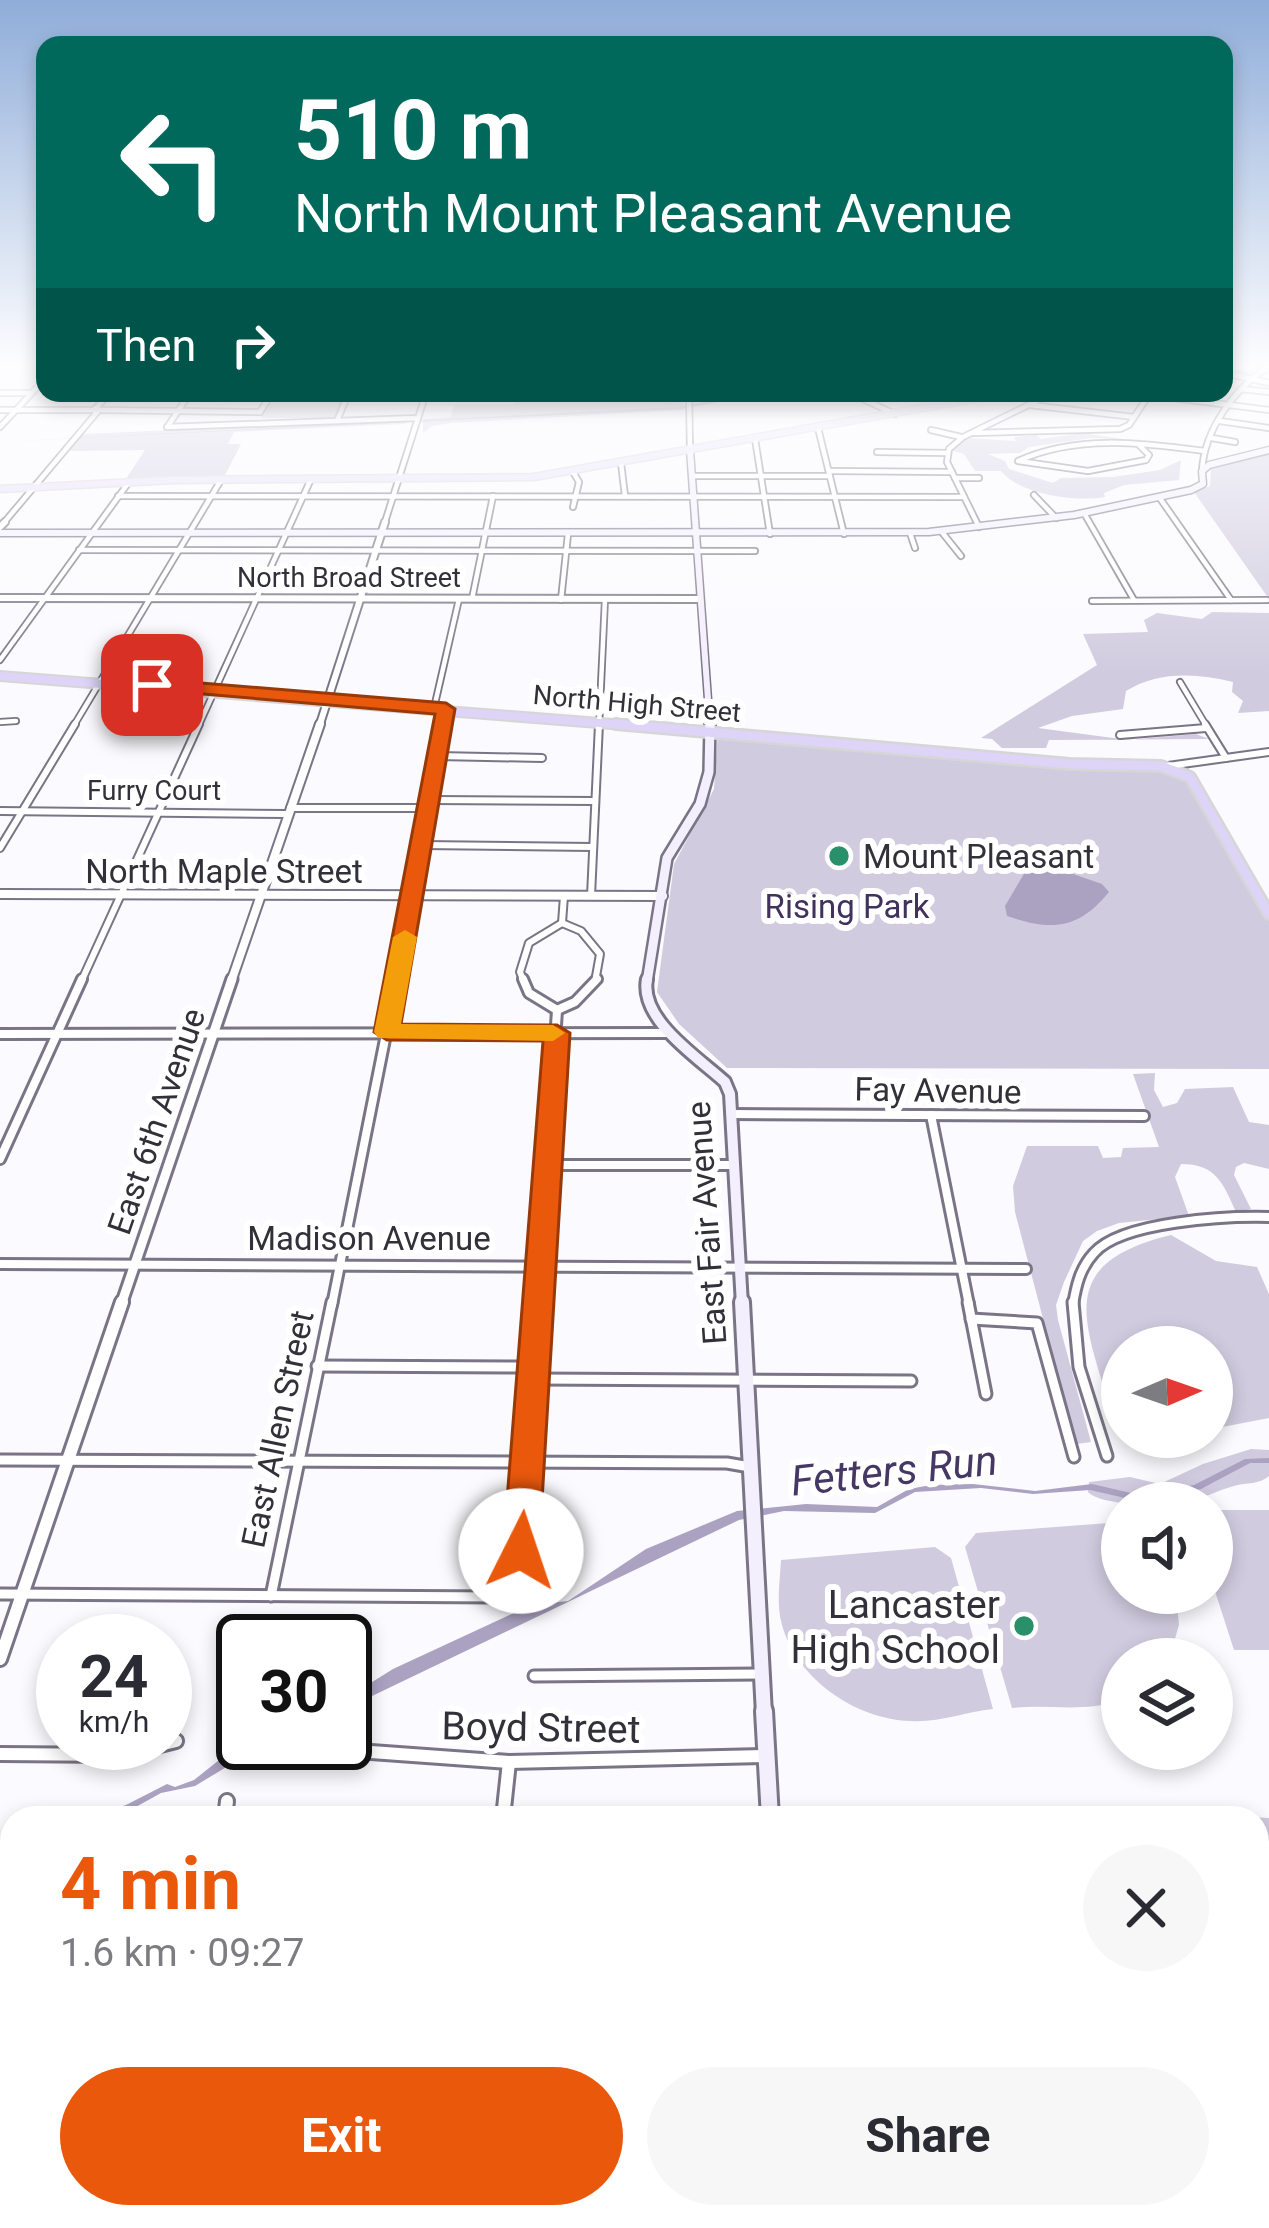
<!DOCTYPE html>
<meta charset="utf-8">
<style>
:root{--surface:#fff;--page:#f7f7f7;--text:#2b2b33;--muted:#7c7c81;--accent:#ea580c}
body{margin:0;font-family:Roboto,sans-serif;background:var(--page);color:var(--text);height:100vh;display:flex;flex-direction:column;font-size:45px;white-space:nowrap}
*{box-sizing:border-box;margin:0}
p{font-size:39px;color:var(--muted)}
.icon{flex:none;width:66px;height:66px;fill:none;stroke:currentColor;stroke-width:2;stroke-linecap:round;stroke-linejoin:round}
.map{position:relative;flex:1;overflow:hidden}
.drawer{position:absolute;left:0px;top:1806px;width:1269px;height:423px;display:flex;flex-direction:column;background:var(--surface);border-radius:36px 36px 0 0;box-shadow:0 6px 18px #0003}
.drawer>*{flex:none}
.guide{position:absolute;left:36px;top:36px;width:1197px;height:366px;border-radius:24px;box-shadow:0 6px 18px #0003;background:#00695c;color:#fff;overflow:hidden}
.needle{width:78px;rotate:88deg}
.tools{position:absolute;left:1101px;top:1326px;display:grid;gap:24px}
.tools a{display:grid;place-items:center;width:132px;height:132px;border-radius:50%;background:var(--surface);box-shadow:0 6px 18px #0003;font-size:60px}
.speed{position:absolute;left:36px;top:1614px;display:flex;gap:24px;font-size:60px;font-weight:700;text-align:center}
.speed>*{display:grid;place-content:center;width:156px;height:156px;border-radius:50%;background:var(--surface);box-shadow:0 6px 18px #0003;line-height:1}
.speed small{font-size:30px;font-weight:400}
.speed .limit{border:6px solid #111;border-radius:18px;background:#fff;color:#111}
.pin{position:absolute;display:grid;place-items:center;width:102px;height:102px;color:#fff;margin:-51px;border-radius:24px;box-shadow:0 6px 18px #0006}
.me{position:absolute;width:132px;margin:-66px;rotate:4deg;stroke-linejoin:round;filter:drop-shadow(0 0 9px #0008)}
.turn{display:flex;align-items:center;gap:42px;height:252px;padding:0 60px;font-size:54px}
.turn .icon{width:156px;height:156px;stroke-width:2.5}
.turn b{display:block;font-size:84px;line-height:102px}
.then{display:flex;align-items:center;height:114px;padding:0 60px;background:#0003;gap:24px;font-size:45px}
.round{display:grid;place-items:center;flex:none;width:126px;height:126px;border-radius:63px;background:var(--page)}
.summary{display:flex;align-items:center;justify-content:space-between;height:204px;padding:0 60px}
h1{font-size:72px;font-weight:700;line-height:90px;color:var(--accent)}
.action{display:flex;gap:24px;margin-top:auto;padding:24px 60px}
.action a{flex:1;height:138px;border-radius:72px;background:var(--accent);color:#fff;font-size:48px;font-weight:700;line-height:138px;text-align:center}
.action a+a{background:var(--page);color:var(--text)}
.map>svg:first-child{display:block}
.green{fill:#d0cbdf}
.water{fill:#aba2c2}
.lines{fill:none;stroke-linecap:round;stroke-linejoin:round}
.stream{stroke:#aba2c2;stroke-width:3}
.minor-far4-casing{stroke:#7a7586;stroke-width:8}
.minor-far3-casing{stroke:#7a7586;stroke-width:10}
.minor-far2-casing{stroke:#7a7586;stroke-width:14}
.minor-far1-casing{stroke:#7a7586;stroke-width:15}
.minor-casing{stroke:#7a7586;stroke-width:18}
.tertiary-far4-casing{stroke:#7a7586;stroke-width:8}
.tertiary-far3-casing{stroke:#7a7586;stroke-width:10}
.tertiary-far2-casing{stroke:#7a7586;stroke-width:12}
.tertiary-far1-casing{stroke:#7a7586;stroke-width:15}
.tertiary-casing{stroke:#7a7586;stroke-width:18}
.secondary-far4-casing{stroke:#7a7586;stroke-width:9}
.secondary-far3-casing{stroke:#7a7586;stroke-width:14}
.secondary-far2-casing{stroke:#7a7586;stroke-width:16}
.secondary-far1-casing{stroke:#7a7586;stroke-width:20}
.secondary-casing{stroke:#7a7586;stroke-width:22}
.primary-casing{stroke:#d6d6d7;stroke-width:9}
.trunk-far1-casing{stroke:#d6d6d7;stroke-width:12}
.trunk-casing{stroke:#d6d6d7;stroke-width:14}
.minor-far4{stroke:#fff;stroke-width:4.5}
.minor-far3{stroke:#fff;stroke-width:6}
.minor-far2{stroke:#fff;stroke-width:8}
.minor-far1{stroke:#fff;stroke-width:9}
.minor{stroke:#fff;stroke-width:12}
.tertiary-far4{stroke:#fff;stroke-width:4.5}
.tertiary-far3{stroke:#fff;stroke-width:6}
.tertiary-far2{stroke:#fff;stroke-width:8}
.tertiary-far1{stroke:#fff;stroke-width:9}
.tertiary{stroke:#fff;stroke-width:12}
.secondary-far4{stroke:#f3effd;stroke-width:6}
.secondary-far3{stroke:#f3effd;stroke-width:9}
.secondary-far2{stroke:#f3effd;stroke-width:10}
.secondary-far1{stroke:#f3effd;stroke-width:14}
.secondary{stroke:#f3effd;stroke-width:16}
.primary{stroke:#e6dffa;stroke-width:6}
.trunk-far1{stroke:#ded4f8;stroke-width:8}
.trunk{stroke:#ded4f8;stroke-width:9}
.route{fill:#ea580c;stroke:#983908;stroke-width:3}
.slow{fill:#f59e0b}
.poi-dot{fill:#2a906c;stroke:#fff;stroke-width:4.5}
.labels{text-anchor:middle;stroke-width:12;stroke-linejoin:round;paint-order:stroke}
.far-street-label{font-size:27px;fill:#323038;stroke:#fff}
.poi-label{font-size:33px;fill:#323038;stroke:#fff;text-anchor:start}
.street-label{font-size:33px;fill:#323038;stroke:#fff}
.park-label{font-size:33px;fill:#40315d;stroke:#fff}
.near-poi-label{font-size:39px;fill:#323038;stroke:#fff;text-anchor:end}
.near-street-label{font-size:39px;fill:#323038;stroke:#fff}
.near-water-label{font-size:42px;font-style:italic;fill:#463864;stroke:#fff}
</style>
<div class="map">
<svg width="1269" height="2228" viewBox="0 0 1269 2228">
<rect width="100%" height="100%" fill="#fbfafe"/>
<g class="green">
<polygon points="275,393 282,396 346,393 335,418 261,418"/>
<polygon points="517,393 642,393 647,399 683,402 684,410 451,423 432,426 423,433 423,419 450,417 455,404 514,404"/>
<polygon points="413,419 404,424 234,432 228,444 241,444 224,477 126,479 145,450 70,451 83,434"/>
<path d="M 1083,433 L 1129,440 L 1092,438 L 1029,447 L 1020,453 L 988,454 L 1005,461 L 1009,469 L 1053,483 L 1061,478 L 1113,477 L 1160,470 L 1181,460 L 1179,480 L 1124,485 L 1104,493 L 1105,497 C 1077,502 1020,495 1001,471 L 975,471 L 964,454 L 953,451 L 967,438 L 1016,441 L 1014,437 L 1036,435 L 1041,439 Z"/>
<polygon points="1269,452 1269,599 1194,492 1210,486 1211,467"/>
<path d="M 1212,612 L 1269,613 L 1269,711 L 1238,713 L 1243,701 L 1232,692 L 1233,682 C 1196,673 1158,671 1126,691 L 1123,709 L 1072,716 L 1038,728 L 1128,740 L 1196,734 L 1209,739 L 1049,740 L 1046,748 L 1002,748 L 992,739 L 981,738 L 1097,665 L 1083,634 L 1148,632 L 1144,620 L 1157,613 L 1202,619 Z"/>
<polygon points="718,731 1146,766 1185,762 1269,916 1269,1069 727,1068 679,1024 657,992 674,864 714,789"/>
<path d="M 1155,1073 L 1154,1090 L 1163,1107 L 1177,1103 L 1185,1089 L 1233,1087 L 1249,1122 L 1269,1125 L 1269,1169 L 1244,1163 L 1236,1167 L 1234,1175 L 1251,1209 L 1236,1212 C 1223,1183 1216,1164 1181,1164 L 1175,1177 L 1189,1216 L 1119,1223 L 1097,1231 L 1083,1241 L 1064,1282 L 1056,1305 L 1058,1320 L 1091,1442 L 1076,1444 L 1015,1212 L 1013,1186 L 1027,1146 L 1098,1146 L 1103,1158 L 1121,1157 L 1123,1148 L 1159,1147 L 1133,1074 Z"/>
<path d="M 1171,1235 L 1216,1261 L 1257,1267 L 1269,1294 L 1269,1418 L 1212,1429 L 1212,1347 L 1122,1347 L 1122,1422 L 1114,1423 C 1089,1328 1047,1265 1171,1235 Z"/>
<path d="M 1251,1449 L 1269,1450 L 1269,1476 C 1259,1485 1247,1482 1234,1486 C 1219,1490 1204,1498 1189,1501 C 1168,1506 1103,1507 1088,1492 L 1089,1482 L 1130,1477 L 1160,1484 L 1203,1464 Z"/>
<polygon points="1212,1510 1269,1510 1269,1650 1234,1650 1212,1582"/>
<path d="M 1122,1522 L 1122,1593 L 1176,1593 L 1179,1625 L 1169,1659 L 1122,1659 L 1122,1700 C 1084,1713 1050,1704 1012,1708 L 965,1547 L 976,1533 Z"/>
<path d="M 935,1547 L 951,1558 L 993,1709 C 965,1712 938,1723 910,1721 C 855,1719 797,1679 782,1625 C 776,1604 780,1581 781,1560 Z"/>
<polygon points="1089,1809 1269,1818 1269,1869 1257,1864 1257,1818 1096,1818"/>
<polygon points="1269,2056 1269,2228 948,2228 955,2217 1257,2217 1257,2058"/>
</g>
<g class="water">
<polygon points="752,393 766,393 682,409 0,442 677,407"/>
<path d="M 1044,864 L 1102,884 L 1109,892 C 1078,930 1051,931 1007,916 L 1005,906 L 1028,867 Z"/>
<polygon points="1269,1458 1269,1463 1250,1463 1201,1489 1158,1499 1134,1500 1090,1490 1033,1494 981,1488 915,1492 875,1513 784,1511 739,1520 345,1709 345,1699 393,1669 531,1605 568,1601 646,1549 737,1511 806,1504 877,1507 909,1489 931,1485 973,1484 1035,1491 1092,1484 1144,1496 1194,1485 1245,1459"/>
<polygon points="243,1741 266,1743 195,1786 161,1793 116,1818 86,1818 126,1805 167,1784 175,1787 194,1780"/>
</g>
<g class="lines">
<polyline class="stream" points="1224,370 1255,373"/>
<g class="minor-far4-casing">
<g id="minor-far4">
<polyline points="1224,373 1269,383"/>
<polyline points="1241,389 1269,392"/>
<polyline points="0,393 31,393"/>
<polyline points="850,393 895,414"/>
<polyline points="1134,393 1269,410"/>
<polyline points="348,394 512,396"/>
<polyline points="1030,405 1134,417"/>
<polyline points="0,410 92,410"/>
<polyline points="100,410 260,412"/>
<polyline points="260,412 272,393"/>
<polyline points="337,421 348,394"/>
<polyline points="1220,421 1269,428"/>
<polyline points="168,426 190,393"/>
<polyline points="0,427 45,379"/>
<polyline points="167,427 418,418"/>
<polyline points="818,428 844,534"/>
<polyline points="931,430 961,437"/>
<polyline points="974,433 1120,429 1129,425 1150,393"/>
<polyline points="1212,438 1235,442"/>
<polyline points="755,439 770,534"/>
<path d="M 1138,444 L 1149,455 L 1146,460 L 1088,471 L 1018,461 C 1076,434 1143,443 1204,451"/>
<polyline points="877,452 948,453"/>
<polyline points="621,463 625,496"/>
<polyline points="829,471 952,472"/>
<path d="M 1202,471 C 1204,430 1235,387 1269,367"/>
<polyline points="573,472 579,482 573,507"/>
<polyline points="692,476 830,476"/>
<polyline points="955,478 979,478"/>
<polyline points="1034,495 1056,518"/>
<polyline points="118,496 964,497"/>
<polyline points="1159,497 1231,600"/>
<polyline points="1084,513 1134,600"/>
<polyline points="979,527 947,462 949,449 963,437 1053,393"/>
<polyline points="941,531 961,556"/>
<polyline points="910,533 915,548"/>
<polyline points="79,550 755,551"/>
<polyline points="472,599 493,496"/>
<polyline points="561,600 568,534"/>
<polyline points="1092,601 1267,600"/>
<polyline points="0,660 129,482"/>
<polyline points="1180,682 1207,727"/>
<polyline points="434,708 459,599"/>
<polyline points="0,722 16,721"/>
<polyline points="73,727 221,480"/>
<polyline points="198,727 311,479"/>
<polyline points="443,727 446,709"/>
<polyline points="599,727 605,599"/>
</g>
</g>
<g class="minor-far3-casing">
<g id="minor-far3">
<polyline points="1205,724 1226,758"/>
<polyline points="1120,735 1206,728"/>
<polyline points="438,756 542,758"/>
<polyline points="1168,766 1269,752"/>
<polyline points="431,800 594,801"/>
<polyline points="290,808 429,808"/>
<polyline points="0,811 286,814"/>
<polyline points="422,845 592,847"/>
<polyline points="0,848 75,724"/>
<polyline points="591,896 599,724"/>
<polyline points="562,923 564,896"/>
<polyline points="562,923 581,931 600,954 595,982"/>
<polyline points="81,982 199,724"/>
<polyline points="397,982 443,724"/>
<polyline points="524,982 520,972 529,943 562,923"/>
</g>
</g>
<g class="minor-far2-casing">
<g id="minor-far2">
<polyline points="523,979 529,993 557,1010"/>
<polyline points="557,1010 575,1002 597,979"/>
<polyline points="0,1034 670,1033"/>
<polyline points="731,1114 1144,1116"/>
<polyline points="931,1115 969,1305"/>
<polyline points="0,1159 82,979"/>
<polyline points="547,1165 734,1165"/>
<polyline points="0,1264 1026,1269"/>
<polyline points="332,1305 397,979"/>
<polyline points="538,1305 557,1010"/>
<path d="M 1073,1305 C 1076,1286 1080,1268 1094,1253 C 1122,1221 1228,1216 1269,1217"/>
</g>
</g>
<g class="minor-far1-casing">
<g id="minor-far1">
<polyline points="968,1302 986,1394"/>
<polyline points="1073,1302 1079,1367 1107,1456"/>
<polyline points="971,1319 1037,1323 1074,1457"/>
<polyline points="317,1366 534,1367"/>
<polyline points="534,1379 911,1381"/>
<polyline points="0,1460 727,1463 750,1467"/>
<polyline points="0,1594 498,1597 514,1593 520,1575 538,1302"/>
<polyline points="271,1596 332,1302"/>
<polyline points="534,1676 760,1674"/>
</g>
</g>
<g class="minor-casing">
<g id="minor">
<polyline points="316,1748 509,1762 764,1756"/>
<polyline points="0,1754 120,1755 176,1741"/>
<polyline points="225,1818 227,1801"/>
<polyline points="503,1818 509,1762"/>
<polyline points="0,1943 12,1943"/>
<polyline points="0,2163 12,2163"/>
<polyline points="136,2228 138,2217"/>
<polyline points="474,2228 475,2217"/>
</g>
</g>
<g class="tertiary-far4-casing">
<g id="tertiary-far4">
<polyline points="689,393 690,450"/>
<polyline points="94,410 110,393"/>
<polyline points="2,525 98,411"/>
<polyline points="384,525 426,393"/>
</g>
</g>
<g class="tertiary-far3-casing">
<g id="tertiary-far3">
<polyline points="0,527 5,522"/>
<polyline points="0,598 699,599"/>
<polyline points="319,727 385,522"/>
</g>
</g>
<g class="tertiary-far2-casing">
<g id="tertiary-far2">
<polyline points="0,894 663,896"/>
<polyline points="231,982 320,724"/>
</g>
</g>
<g class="tertiary-far1-casing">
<polyline id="tertiary-far1" points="121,1305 232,979"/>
</g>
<g class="tertiary-casing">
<polyline id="tertiary" points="0,1659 122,1302"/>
</g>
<g class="secondary-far4-casing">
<g id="secondary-far4">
<polyline points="690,450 710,727"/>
<polyline points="0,533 929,532 1074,515 1191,490 1203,484 1202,471 1209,465 1269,450"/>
</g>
</g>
<g class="secondary-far3-casing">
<polyline id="secondary-far3" points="647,982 667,858 700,804 709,772 710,724"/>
</g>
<g class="secondary-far2-casing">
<path id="secondary-far2" d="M 647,979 C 639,1020 699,1058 725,1082 L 730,1094 L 742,1305"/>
</g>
<g class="secondary-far1-casing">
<polyline id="secondary-far1" points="742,1302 764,1714"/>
</g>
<g class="secondary-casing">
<g id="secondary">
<polyline points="764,1711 770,1818"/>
<polyline points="791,2217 792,2228"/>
</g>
</g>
<g class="primary-casing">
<polyline id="primary" points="0,489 174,480 534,477 1006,393"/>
</g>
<g class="trunk-far1-casing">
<polyline id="trunk-far1" points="0,676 650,727"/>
</g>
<g class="trunk-casing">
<polyline id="trunk" points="616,724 1070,764 1161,766 1190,777 1269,914"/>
</g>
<use href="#minor-far4" class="minor-far4"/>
<use href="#minor-far3" class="minor-far3"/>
<use href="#minor-far2" class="minor-far2"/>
<use href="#minor-far1" class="minor-far1"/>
<use href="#minor" class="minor"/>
<use href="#tertiary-far4" class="tertiary-far4"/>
<use href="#tertiary-far3" class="tertiary-far3"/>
<use href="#tertiary-far2" class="tertiary-far2"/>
<use href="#tertiary-far1" class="tertiary-far1"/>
<use href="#tertiary" class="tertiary"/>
<use href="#secondary-far4" class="secondary-far4"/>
<use href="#secondary-far3" class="secondary-far3"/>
<use href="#secondary-far2" class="secondary-far2"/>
<use href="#secondary-far1" class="secondary-far1"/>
<use href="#secondary" class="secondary"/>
<use href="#primary" class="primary"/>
<use href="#trunk-far1" class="trunk-far1"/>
<use href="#trunk" class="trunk"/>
</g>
<linearGradient id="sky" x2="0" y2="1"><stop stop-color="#8fadd9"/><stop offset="0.54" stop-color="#fdfdff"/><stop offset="1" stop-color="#fdfdff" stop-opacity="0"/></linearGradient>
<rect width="1269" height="675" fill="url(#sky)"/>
<polygon class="route" points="152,679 446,703 455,709 401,1024 557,1025 570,1033 539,1551 534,1562 521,1567 508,1562 503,1551 543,1041 387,1040 374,1032 435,714 145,689 142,685"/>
<polygon class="slow" points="405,930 417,937 401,1024 553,1025 565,1033 553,1041 378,1038 374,1032 393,937"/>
<g class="poi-dot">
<circle cx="839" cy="856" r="12"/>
<circle cx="1024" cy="1626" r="12"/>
</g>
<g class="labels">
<g class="far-street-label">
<text x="349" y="587">North Broad Street</text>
<text transform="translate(637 704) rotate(5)" y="9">North High Street</text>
<text x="154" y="800">Furry Court</text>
</g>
<g class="poi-label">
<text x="863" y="868">Mount Pleasant</text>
</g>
<g class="street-label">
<text x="224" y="883">North Maple Street</text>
<text transform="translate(938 1090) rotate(1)" y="12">Fay Avenue</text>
<text transform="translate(156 1121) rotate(-71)" y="12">East 6th Avenue</text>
<text transform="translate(706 1223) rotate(-94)" y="12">East Fair Avenue</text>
<text x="369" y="1250">Madison Avenue</text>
<text transform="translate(277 1429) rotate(-78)" y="12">East Allen Street</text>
</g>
<g class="park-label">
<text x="847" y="918">Rising Park</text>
</g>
<g class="near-poi-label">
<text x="1000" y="1618">Lancaster<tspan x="1000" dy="45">High School</tspan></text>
</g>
<g class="near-street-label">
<text transform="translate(541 1727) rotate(1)" y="14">Boyd Street</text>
</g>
<g class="near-water-label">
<text transform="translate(894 1470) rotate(-6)" y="15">Fetters Run</text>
</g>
</g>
</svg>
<div class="tools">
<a><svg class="needle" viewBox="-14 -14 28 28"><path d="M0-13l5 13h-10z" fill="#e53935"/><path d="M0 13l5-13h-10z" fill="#7c7c81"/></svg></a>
<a><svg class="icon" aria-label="sound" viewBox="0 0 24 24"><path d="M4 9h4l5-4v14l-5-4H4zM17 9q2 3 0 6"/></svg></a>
<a><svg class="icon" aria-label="layers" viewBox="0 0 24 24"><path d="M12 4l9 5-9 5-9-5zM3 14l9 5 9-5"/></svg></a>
</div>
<div class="speed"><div>24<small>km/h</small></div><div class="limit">30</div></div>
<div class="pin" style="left:152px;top:685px;background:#d93025"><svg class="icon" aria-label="arrive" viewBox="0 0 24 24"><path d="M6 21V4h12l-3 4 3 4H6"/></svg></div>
<svg class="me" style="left:521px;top:1551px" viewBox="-20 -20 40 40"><circle r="19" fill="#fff"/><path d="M0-13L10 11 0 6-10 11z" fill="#ea580c"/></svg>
<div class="guide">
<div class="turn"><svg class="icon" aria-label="left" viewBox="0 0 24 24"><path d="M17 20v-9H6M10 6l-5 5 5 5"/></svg><div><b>510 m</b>North Mount Pleasant Avenue</div></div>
<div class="then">Then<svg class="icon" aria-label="right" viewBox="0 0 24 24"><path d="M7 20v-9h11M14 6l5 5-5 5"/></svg></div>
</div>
<section class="drawer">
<div class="summary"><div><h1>4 min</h1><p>1.6 km · 09:27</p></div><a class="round"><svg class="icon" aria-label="close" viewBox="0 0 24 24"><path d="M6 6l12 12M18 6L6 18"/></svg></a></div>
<div class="action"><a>Exit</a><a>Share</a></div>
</section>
</div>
